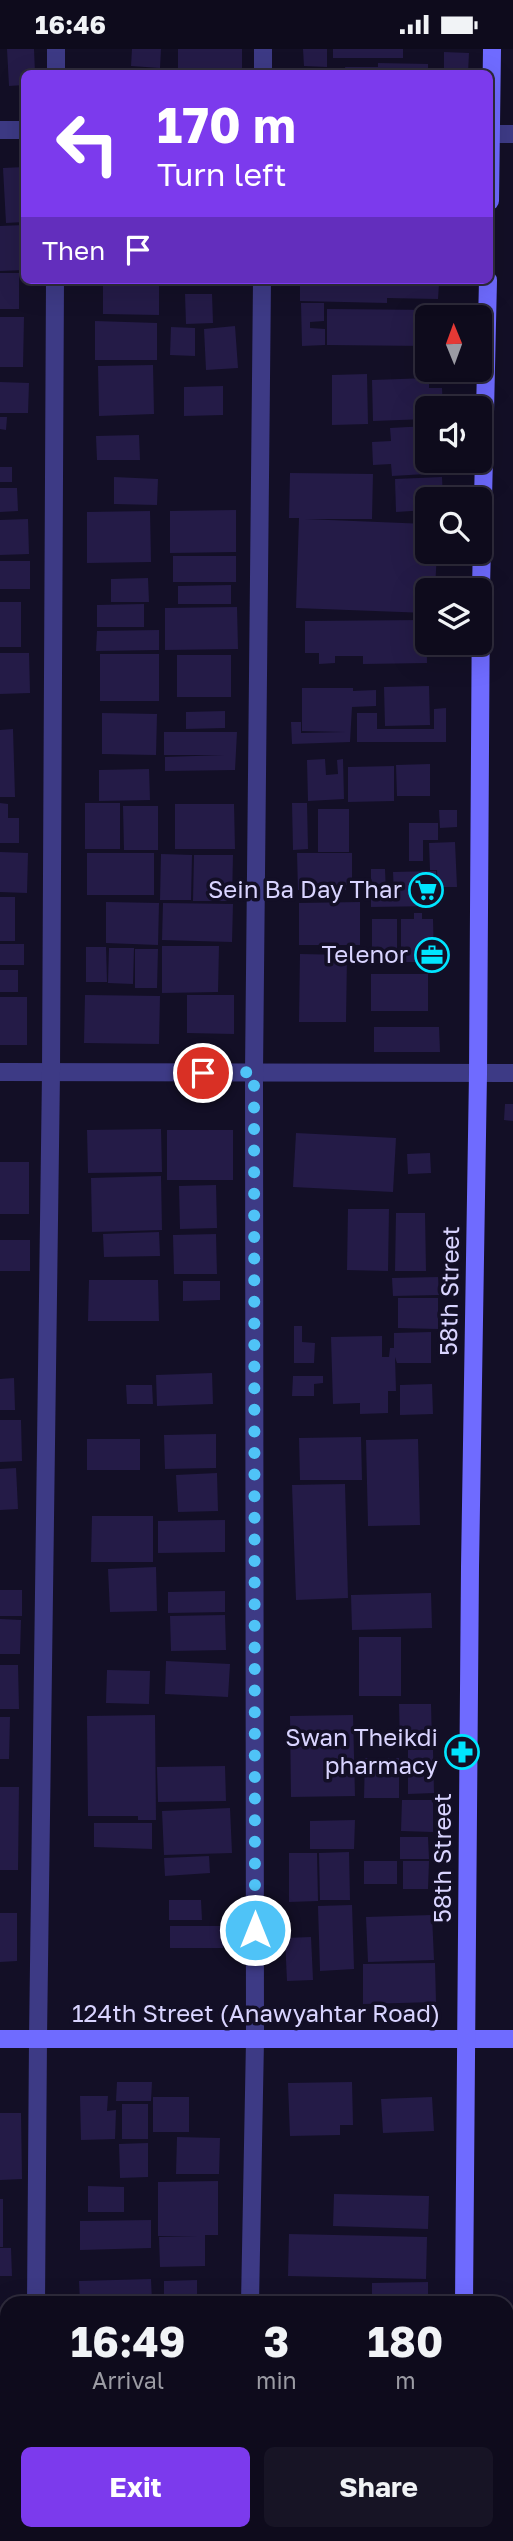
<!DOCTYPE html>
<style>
:root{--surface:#0e0b1c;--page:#171425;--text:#f1f3f6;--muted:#9b9ba3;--line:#2e2b3b;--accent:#7c3aed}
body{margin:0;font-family:"Golos Text",sans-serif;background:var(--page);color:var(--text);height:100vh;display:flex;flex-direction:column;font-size:26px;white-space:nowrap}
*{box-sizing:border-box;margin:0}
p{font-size:23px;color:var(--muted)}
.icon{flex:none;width:38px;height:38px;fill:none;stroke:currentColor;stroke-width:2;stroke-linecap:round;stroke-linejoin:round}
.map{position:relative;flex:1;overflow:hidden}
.drawer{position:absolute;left:0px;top:2247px;width:514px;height:245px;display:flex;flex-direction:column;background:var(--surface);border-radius:21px 21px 0 0;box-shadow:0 7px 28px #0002,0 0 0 2px var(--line)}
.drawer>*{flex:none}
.top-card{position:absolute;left:21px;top:21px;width:472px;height:214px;border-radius:10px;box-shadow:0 7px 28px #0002,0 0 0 2px var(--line);background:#7c3aed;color:#fff;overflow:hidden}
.needle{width:46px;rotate:359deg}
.fabs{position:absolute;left:415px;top:256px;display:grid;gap:14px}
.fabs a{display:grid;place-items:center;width:77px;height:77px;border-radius:10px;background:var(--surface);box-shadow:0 7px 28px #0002,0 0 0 2px var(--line);font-size:35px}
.pin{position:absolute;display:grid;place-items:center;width:60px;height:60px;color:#fff;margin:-30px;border:4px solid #fff;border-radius:50%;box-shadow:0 2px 7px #0007}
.me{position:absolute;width:77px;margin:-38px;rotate:0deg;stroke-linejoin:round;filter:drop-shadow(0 0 5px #0008)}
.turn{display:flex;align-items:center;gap:24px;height:147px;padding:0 21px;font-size:32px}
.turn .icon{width:91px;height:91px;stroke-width:2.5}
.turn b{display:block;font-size:49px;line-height:60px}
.then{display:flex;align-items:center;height:66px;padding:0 21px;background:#0003;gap:14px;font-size:26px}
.eta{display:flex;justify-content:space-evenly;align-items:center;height:119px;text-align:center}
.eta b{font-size:42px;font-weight:700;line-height:49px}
.action{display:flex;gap:14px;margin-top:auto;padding:14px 21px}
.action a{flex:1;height:80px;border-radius:10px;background:var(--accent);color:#fff;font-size:28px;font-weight:700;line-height:80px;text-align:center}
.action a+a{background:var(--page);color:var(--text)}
.status{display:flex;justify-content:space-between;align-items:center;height:49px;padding:0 35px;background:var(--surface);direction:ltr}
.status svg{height:19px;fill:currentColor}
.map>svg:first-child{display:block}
.building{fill:#241b47}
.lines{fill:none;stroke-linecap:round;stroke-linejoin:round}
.street{stroke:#3d3a85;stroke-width:18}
.secondary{stroke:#6f6bff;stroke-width:18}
.route{stroke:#4fc3f7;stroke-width:12;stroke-dasharray:0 21.6}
.labels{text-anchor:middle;stroke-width:7;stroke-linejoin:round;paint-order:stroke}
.poi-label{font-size:24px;fill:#d9d4ff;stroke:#130f26;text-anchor:end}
.street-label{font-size:24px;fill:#d9d4ff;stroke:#130f26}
</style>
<div class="status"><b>16:46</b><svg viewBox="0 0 49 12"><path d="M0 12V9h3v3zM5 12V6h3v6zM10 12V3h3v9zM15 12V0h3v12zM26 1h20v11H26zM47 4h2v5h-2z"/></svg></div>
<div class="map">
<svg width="513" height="2492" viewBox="0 0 513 2492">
<rect width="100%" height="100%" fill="#130f26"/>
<g class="building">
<polygon points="7,0 34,0 35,24 24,24 24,36 9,37"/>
<polygon points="132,0 161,0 160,19 131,17"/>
<rect x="178" y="0" width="64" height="24"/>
<polygon points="303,0 327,0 327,18 304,17"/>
<rect x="333" y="0" width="70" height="9"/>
<polygon points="444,3 469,4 468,24 444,24"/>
<polygon points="378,14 428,15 428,24 346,24 345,18 378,18"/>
<polygon points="24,118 24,173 6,174 3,119"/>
<polygon points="24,176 24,221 0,222 0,177"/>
<rect x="0" y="224" width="19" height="36"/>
<polygon points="300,232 439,235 438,250 387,249 387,254 300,252"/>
<polygon points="103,236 159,237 159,266 103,265"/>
<polygon points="185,245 212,245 213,274 186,275"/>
<polygon points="301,254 324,254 324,272 310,273 310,279 325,280 325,296 302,297"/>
<polygon points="327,260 436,261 436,268 427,268 427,297 327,296"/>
<polygon points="0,268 24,268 23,318 0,318"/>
<polygon points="95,272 157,274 157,311 95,311"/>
<polygon points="235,277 238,319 206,321 204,280"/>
<polygon points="171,278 195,279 195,307 170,306"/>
<polygon points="153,316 154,365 99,367 98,317"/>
<polygon points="367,325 368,375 332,376 332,326"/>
<polygon points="429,329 429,339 442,339 443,359 427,359 427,370 373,372 372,331"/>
<polygon points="0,333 29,334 28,364 0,364"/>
<polygon points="223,337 223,366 184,367 184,338"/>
<polygon points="0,368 7,368 6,381 0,380"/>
<polygon points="427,377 427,411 442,411 443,424 392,427 391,415 373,416 372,393 391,392 390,379"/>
<polygon points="139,386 140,411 97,411 96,387"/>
<rect x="0" y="418" width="12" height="15"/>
<polygon points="290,424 373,425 372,470 305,470 427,475 427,502 437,502 435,541 427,541 427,564 296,559 299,469 289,469"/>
<polygon points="114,428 158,430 157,456 114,455"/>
<polygon points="442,428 443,450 427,450 427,461 396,463 395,430"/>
<polygon points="0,439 17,439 18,462 0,463"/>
<polygon points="236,461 236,503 170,504 170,462"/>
<polygon points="150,462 151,513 87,514 87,463"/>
<polygon points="28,470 29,505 0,506 0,471"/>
<rect x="173" y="507" width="63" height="26"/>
<rect x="0" y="512" width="30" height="28"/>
<polygon points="148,529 149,553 111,553 111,530"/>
<polygon points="231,536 231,555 178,555 178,537"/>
<rect x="0" y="553" width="21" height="45"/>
<polygon points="144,555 144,578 97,578 97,556"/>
<polygon points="237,558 238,600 165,601 165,559"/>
<polygon points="426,571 427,614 363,615 363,607 335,607 335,614 319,615 319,604 305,604 305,572"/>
<polygon points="159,581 159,601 96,602 97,582"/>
<polygon points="0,604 29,604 30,644 0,645"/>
<rect x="100" y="605" width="59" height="47"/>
<rect x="177" y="606" width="54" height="42"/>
<polygon points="429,637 430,676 385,677 384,638"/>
<polygon points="302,639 353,639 353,642 376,641 376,657 352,658 350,693 292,695 291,673 301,673 301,684 345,683 302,682"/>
<polygon points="446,659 446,693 357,693 357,664 377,664 377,680 434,680 434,660"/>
<polygon points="225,662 225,679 186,680 186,663"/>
<polygon points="102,664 157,665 156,706 102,705"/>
<polygon points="13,680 15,748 0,748 0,681"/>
<polygon points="164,683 237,683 235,721 165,722 165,708 224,706 164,706"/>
<polygon points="325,710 326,726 338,725 337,711 343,710 344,750 308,752 307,711"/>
<polygon points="430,715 430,747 397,747 396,716"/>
<polygon points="394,717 394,752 348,753 348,718"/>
<polygon points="149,720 150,751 99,752 99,721"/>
<polygon points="0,754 8,755 8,769 19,769 19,794 0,794"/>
<rect x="85" y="754" width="35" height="46"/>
<polygon points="292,754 307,754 308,800 293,801"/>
<polygon points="175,755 234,755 235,800 175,800"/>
<polygon points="123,757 158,757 158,801 124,801"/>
<rect x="318" y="760" width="31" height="43"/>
<polygon points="439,761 457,761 457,778 440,779"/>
<polygon points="409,774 438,774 438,791 423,791 423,812 409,812"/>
<polygon points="455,793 457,838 438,838 437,821 430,821 429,794"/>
<polygon points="0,803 28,804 27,844 0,843"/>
<rect x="87" y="804" width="67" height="42"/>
<polygon points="297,804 352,804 352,836 346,836 346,841 298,841"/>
<polygon points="161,805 192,806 191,851 160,851"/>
<polygon points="194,806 233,806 232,852 193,852"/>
<polygon points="371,820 385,820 386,845 394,845 393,823 436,822 436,857 371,858"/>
<rect x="0" y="848" width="15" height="44"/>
<polygon points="106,853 159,854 158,896 106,894"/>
<polygon points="360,853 360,896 299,896 299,854"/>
<polygon points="163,854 233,855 232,893 162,891"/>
<polygon points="414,864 422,864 422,870 433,870 434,913 401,913 401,870 414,870"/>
<polygon points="372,870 397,870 397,913 372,914"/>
<rect x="0" y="895" width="24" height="21"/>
<polygon points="162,897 219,897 218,943 162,944"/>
<polygon points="86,898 106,898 107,933 86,933"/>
<polygon points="109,899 134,899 133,935 108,934"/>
<polygon points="135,900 158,900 157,939 135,939"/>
<polygon points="300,905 347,906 346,973 299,973"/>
<rect x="0" y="921" width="18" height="22"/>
<rect x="371" y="925" width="57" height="37"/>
<polygon points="85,946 160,947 159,995 84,994"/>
<polygon points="187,946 234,946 234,985 187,984"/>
<rect x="0" y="948" width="27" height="48"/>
<polygon points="374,978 439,978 440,1003 374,1003"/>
<polygon points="505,1055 513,1055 513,1072 504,1071"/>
<polygon points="161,1080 162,1123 88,1124 87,1081"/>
<rect x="167" y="1081" width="66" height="50"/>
<polygon points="296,1084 396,1089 393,1143 293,1138"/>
<polygon points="430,1104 431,1124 408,1125 407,1105"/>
<rect x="0" y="1113" width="29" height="52"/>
<polygon points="161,1127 162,1181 92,1183 91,1129"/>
<polygon points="216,1136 217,1179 180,1180 179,1137"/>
<polygon points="348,1160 389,1160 388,1222 347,1221"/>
<polygon points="396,1164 425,1164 426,1222 395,1222"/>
<polygon points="159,1183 160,1207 104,1208 103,1185"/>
<polygon points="216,1185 217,1225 174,1225 173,1186"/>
<rect x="0" y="1191" width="30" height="31"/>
<polygon points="438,1228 439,1246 393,1247 392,1229"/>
<polygon points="89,1231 158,1231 159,1272 88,1272"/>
<polygon points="183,1232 220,1232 220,1251 183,1252"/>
<polygon points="398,1249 438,1249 438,1280 398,1279"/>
<polygon points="294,1277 302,1277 302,1293 315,1294 314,1314 294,1314"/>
<polygon points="431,1283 431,1314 397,1314 395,1308 396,1342 388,1342 388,1364 360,1365 360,1354 333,1355 331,1288 382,1287 382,1308 389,1308 390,1299 394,1299 394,1284"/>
<polygon points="212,1324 213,1355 157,1357 156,1326"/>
<polygon points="293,1327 323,1327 323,1334 314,1335 314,1347 292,1347"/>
<polygon points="14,1329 15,1361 0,1361 0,1330"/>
<polygon points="432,1335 433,1365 400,1366 400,1336"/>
<polygon points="126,1336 152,1336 153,1355 127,1355"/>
<polygon points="0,1371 21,1371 22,1412 0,1413"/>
<polygon points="216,1385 216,1419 165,1420 164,1386"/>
<polygon points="361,1388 362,1431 300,1431 299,1389"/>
<rect x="87" y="1390" width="53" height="31"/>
<polygon points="418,1390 420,1476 368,1477 366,1391"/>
<polygon points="16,1419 18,1460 0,1461 0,1420"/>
<polygon points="217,1424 218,1462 178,1463 176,1426"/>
<polygon points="345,1435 348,1549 296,1551 292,1436"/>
<polygon points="92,1467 153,1467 153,1513 91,1513"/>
<polygon points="225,1471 225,1503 158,1504 158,1472"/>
<polygon points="156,1518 157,1562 110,1563 108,1520"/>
<rect x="0" y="1541" width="22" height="26"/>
<polygon points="225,1542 225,1563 168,1564 168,1543"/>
<polygon points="431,1544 432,1579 352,1581 351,1546"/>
<polygon points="225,1566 226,1601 171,1602 170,1567"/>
<polygon points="0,1570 21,1571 20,1605 0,1605"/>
<rect x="359" y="1588" width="42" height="59"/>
<polygon points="166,1612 230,1615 228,1648 165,1645"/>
<polygon points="0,1616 18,1616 19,1660 0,1660"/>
<polygon points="107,1621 150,1622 149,1655 106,1654"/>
<polygon points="399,1655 431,1655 432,1695 400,1696"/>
<polygon points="155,1666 156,1771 138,1771 138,1767 88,1767 87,1667"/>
<polygon points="353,1666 355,1747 291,1748 290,1667"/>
<polygon points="0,1668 10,1668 9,1710 0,1710"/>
<polygon points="408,1701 433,1701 434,1744 408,1745"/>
<polygon points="365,1709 399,1709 399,1749 364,1749"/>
<polygon points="225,1717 226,1752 158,1753 157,1718"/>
<polygon points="0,1738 19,1738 18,1821 0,1821"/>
<polygon points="402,1751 433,1751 433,1783 401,1782"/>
<polygon points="230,1759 232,1804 164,1806 162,1762"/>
<polygon points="355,1771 354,1800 310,1800 310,1772"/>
<polygon points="94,1774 152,1774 152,1800 94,1798"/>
<polygon points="400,1788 428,1788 429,1810 400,1810"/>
<polygon points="349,1803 350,1851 320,1851 319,1804"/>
<polygon points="289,1804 317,1804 318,1852 289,1853"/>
<polygon points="209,1807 210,1824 165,1827 164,1809"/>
<rect x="364" y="1812" width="33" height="23"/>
<polygon points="403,1812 429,1812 428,1840 403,1840"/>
<polygon points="169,1851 201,1851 202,1871 169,1871"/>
<polygon points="352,1856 354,1920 320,1922 318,1857"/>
<polygon points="0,1864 17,1864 17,1912 0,1913"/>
<polygon points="432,1866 434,1911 368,1913 366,1868"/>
<rect x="170" y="1877" width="53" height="22"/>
<polygon points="311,1888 313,1931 287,1932 285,1889"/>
<polygon points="435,1914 436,1953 363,1955 363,1915"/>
<polygon points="117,2033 152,2033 151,2052 116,2052"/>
<polygon points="352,2033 353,2076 340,2076 340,2086 290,2087 288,2034"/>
<polygon points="80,2047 108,2047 107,2062 116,2061 115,2090 81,2091"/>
<rect x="153" y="2048" width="36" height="35"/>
<polygon points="432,2048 434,2082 383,2084 381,2050"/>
<rect x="122" y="2055" width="26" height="35"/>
<polygon points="0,2064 21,2064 22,2130 0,2131"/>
<polygon points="177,2088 220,2089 219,2125 176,2125"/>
<polygon points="148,2094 148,2128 120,2129 119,2095"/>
<polygon points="218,2132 218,2186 205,2186 205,2217 160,2218 159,2188 197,2187 158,2187 158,2133"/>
<polygon points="88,2137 124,2138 124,2163 88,2163"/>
<polygon points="334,2145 429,2147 428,2180 333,2177"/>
<rect x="0" y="2150" width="3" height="48"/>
<polygon points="151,2171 151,2199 80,2201 80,2172"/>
<polygon points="289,2185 427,2188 426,2230 288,2227"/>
<polygon points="0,2199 11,2199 12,2227 0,2227"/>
<polygon points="151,2230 152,2253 80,2254 79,2232"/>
<polygon points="197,2231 197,2254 164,2254 164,2232"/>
<polygon points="428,2233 428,2254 372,2254 372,2234"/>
<polygon points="0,2280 7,2281 7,2319 0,2319"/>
<polygon points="0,2451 7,2451 7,2485 16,2485 16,2492 0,2492"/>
<rect x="105" y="2485" width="41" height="7"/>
<rect x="155" y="2485" width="65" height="7"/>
</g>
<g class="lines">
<g class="street">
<polyline points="263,0 263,24"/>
<polyline points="56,24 56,0"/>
<polyline points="0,81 24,81"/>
<polyline points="490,85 513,85"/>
<polyline points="0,1023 513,1024"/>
<polyline points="36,2254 38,1990 51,1024 55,231"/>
<polyline points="250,2254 255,1991 254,1023 262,231"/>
<polyline points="35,2492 35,2485"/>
<polyline points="246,2492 246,2485"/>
</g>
<g class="secondary">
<polyline points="490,152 492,0"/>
<polyline points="0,1990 513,1990"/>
<polyline points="464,2254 470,1518 478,1025 481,539 488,231"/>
<polyline points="462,2492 463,2485"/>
</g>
</g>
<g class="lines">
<polyline class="route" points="203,1024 254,1023 255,1881"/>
</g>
<defs>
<g id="supermarket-ring" transform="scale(1.75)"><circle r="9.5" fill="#130f26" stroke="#00e5ff" stroke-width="1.5"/><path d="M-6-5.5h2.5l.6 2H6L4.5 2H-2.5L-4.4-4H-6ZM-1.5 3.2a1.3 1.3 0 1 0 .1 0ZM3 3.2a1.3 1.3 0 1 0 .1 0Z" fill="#00e5ff"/></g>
<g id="office-ring" transform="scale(1.75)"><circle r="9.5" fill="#130f26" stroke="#00e5ff" stroke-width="1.5"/><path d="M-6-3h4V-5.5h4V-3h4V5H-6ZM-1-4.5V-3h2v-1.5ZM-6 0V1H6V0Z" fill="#00e5ff"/></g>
<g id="pharmacy-ring" transform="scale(1.75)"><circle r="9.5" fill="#130f26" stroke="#00e5ff" stroke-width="1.5"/><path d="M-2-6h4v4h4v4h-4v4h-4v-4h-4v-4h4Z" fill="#00e5ff"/></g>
</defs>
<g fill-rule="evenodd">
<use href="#supermarket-ring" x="426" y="841"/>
<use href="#office-ring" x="432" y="906"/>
<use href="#pharmacy-ring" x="462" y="1703"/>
</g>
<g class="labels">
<g class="poi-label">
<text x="402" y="849">Sein Ba Day Thar</text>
<text x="408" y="914">Telenor</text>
<text x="438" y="1697">Swan Theikdi<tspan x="438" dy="28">pharmacy</tspan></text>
</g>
<g class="street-label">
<text transform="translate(450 1242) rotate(-89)" y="8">58th Street</text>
<text transform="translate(443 1809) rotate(-90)" y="8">58th Street</text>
<text x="256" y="1973">124th Street (Anawyahtar Road)</text>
</g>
</g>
</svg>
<div class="fabs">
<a><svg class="needle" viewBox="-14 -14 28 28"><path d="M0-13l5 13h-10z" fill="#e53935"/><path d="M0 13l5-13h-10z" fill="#9b9ba3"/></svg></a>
<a><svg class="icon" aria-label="sound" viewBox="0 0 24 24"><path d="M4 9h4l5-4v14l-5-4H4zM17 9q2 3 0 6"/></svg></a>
<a><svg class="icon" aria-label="search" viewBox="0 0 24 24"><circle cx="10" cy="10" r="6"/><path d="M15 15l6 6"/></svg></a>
<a><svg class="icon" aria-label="layers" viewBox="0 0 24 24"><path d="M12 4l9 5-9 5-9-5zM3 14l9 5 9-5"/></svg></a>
</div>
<div class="pin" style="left:203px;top:1024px;background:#d93025"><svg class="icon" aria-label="arrive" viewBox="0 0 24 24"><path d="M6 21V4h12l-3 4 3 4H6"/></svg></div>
<svg class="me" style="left:255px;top:1881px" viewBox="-20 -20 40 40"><circle r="17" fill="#4fc3f7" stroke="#fff" stroke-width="3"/><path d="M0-11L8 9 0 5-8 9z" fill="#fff"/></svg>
<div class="top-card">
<div class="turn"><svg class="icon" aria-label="left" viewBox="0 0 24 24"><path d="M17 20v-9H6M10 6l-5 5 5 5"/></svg><div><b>170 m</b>Turn left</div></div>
<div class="then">Then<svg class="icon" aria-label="arrive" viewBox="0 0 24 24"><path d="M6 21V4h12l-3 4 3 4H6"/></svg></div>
</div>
<section class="drawer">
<div class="eta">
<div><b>16:49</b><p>Arrival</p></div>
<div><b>3</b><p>min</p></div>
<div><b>180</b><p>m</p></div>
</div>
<div class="action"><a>Exit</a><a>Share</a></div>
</section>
</div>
